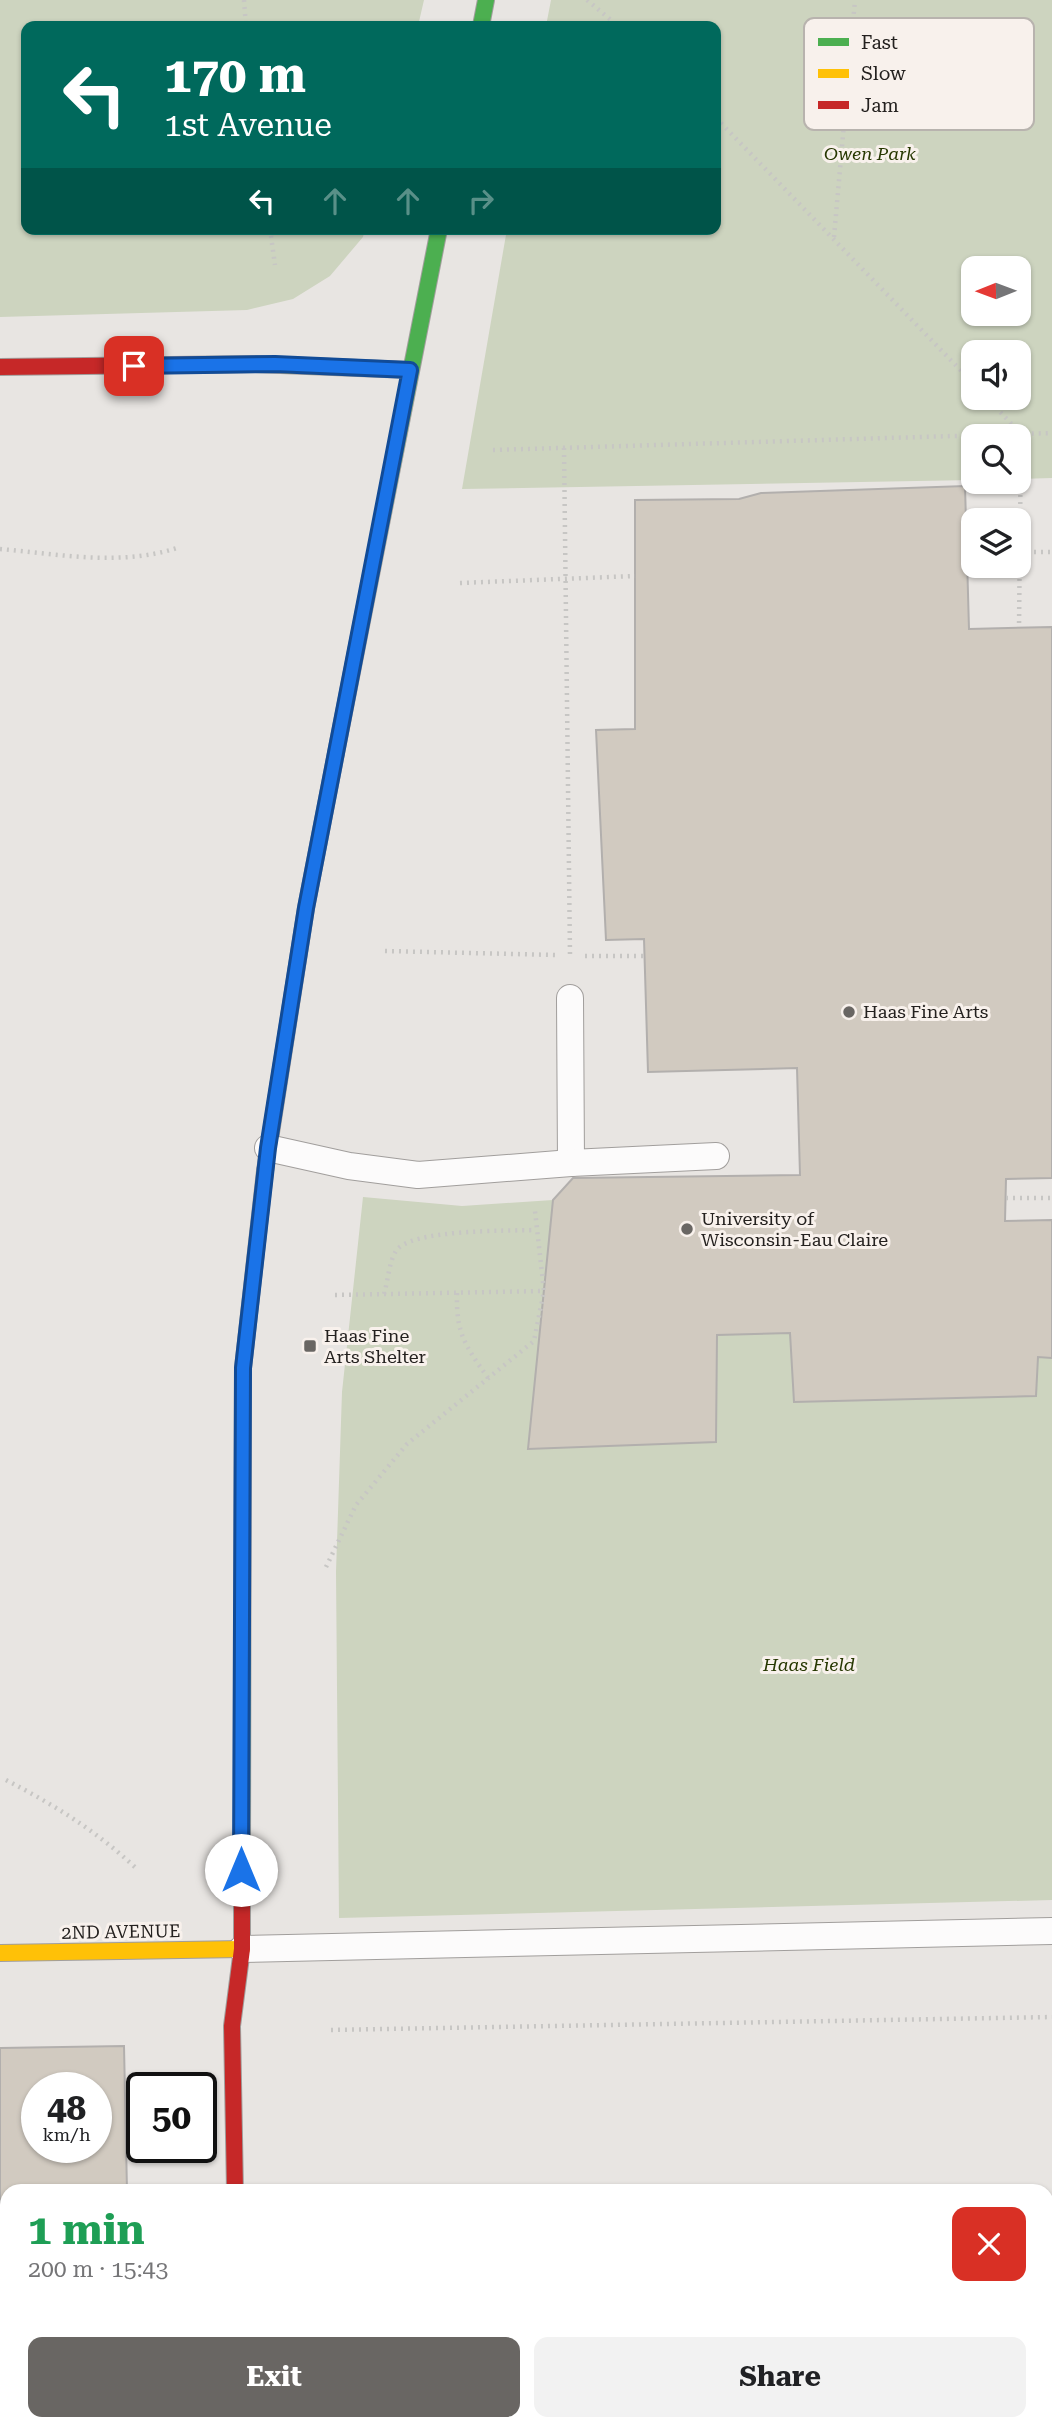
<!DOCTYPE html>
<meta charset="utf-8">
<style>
:root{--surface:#fff;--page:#f2f2f2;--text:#202124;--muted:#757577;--accent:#696663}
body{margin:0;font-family:"Roboto Serif",serif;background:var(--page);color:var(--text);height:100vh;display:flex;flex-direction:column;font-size:26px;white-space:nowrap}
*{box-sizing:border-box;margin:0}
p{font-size:23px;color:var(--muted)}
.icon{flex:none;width:38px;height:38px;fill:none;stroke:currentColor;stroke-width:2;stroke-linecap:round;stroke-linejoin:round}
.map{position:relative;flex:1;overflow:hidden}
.drawer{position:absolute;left:0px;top:2184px;width:1054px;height:247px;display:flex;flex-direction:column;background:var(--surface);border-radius:21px 21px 0 0;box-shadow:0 2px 5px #0004}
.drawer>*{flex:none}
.guide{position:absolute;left:21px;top:21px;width:700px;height:214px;border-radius:14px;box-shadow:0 2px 5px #0004;background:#00695c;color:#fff;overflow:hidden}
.needle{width:46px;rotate:269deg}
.fabs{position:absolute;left:961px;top:256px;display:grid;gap:14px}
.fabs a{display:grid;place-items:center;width:70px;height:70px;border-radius:14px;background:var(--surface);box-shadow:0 2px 5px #0004;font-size:35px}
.speed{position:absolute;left:21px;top:2072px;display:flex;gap:14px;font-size:35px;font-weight:700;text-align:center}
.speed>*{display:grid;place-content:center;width:91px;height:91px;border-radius:50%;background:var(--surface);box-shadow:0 2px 5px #0004;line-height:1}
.speed small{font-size:18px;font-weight:400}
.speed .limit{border:4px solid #111;border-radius:10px;background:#fff;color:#111}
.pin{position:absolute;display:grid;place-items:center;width:60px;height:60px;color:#fff;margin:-30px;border-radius:14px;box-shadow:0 4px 10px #0006}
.me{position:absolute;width:77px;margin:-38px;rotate:0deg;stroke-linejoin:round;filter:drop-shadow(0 0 5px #0008)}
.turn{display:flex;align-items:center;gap:24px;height:147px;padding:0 28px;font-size:32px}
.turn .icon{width:91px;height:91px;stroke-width:2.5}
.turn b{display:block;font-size:49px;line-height:60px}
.lanes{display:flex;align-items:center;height:66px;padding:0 28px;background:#0003;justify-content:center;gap:35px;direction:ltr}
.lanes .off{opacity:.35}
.round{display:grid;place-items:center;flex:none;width:74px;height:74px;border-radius:14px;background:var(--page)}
.summary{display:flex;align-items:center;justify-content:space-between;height:119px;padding:0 28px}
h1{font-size:42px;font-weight:700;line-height:52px;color:#1e9e55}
.button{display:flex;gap:14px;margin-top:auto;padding:14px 28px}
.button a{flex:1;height:80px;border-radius:14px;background:var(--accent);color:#fff;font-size:28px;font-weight:700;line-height:80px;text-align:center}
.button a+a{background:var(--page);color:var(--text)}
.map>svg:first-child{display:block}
.green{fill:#cdd4bf;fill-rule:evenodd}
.building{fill:#d1cac0;stroke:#b2afad;stroke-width:2;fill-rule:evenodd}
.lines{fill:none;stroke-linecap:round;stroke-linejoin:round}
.lane-casing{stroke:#a19e9c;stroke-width:28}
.fast-casing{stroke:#a19e9c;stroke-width:18}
.slow-casing{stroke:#a19e9c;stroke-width:18}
.jam-casing{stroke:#a19e9c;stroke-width:18}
.path{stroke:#c7c6c4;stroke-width:4.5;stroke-dasharray:2 5;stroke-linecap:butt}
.lane{stroke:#fcfbfb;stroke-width:26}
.fast{stroke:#4caf50;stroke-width:16}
.slow{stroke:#ffc107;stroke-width:16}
.jam{stroke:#c62828;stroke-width:16}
.route-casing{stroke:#114b97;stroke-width:18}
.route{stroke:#1a73e8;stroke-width:12}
.poi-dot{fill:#696663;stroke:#f8f1ec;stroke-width:2.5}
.labels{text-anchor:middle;stroke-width:6;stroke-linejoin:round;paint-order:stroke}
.park-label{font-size:18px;font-style:italic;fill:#263701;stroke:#f8f1ec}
.poi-label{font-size:18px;fill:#24211f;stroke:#f8f1ec;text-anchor:start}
.street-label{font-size:18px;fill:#24211f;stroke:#f8f1ec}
.key{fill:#f8f1ec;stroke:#b8b3ae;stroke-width:2}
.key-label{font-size:19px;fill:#24211f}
</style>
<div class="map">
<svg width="1052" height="2430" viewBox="0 0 1052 2430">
<rect width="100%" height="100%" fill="#e8e5e2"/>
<g class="green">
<polygon points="0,0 424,0 418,26 26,26 26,229 365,229 363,237 330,276 293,299 247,310 0,317"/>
<path d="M 551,0 L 1052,0 L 1052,478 L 1019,479 L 1018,436 L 973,436 L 973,480 L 462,489 L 507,229 L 716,229 L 716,26 L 546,26 ZM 973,268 L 1018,268 L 1018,313 L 973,313 ZM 973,352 L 1018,352 L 1018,397 L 973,397 Z"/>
<polygon points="363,1197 462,1206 553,1200 528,1449 716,1442 717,1335 790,1333 794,1402 1035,1396 1038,1357 1052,1358 1052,1900 339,1918 336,1572 342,1392"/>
</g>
<g class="building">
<polygon points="965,486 969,629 1052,627 1052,1178 1006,1179 1005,1221 1052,1220 1052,1358 1038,1357 1036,1396 794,1402 790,1333 717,1335 716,1442 528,1449 553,1200 573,1178 800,1175 797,1068 648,1072 644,939 606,940 596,730 635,729 635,500 739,499 761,493"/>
<path d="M 124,2046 L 127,2191 L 7,2191 L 7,2212 L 0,2212 L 0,2048 ZM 37,2088 L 96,2088 L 96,2147 L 37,2147 Z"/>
<rect x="0" y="2217" width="7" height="49"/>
</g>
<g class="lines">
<g class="lane-casing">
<g id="lane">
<polyline points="570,998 571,1163"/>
<polyline points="268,1148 349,1166 418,1175 571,1163 716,1156"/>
<polyline points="242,1949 1052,1931"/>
</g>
</g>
<g class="fast-casing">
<g id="fast">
<polyline points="481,26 486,0"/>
<polyline points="336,753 439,229"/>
<polyline points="242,1858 243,1368 265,1171"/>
<polyline points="240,2424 240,2430"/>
</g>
</g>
<g class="slow-casing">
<g id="slow">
<polyline points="255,364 410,370"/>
<polyline points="265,1171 306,908 336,753"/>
<polyline points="0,1953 242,1949"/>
</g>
</g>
<g class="jam-casing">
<g id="jam">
<polyline points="0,367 255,364"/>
<polyline points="235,2191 232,2026 242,1949 242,1858"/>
</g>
</g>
<g class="path">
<polyline points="244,0 246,26"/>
<polyline points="587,0 618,26"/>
<polyline points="716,118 973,383"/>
<polyline points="270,229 275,265"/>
<polyline points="834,237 855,0"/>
<polyline points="986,397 1021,434 1019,628"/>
<polyline points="564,448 570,955"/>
<polyline points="493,450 1052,433"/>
<path d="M 0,549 C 59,554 122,567 180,547"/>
<polyline points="1020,552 1052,552"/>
<polyline points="460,583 635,576"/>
<polyline points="385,951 556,955"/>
<polyline points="585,956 645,956"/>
<polyline points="1006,1198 1052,1198"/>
<path d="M 457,1293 C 456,1334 465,1345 488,1378"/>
<path d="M 384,1294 C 388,1281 389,1262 396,1251 C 410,1229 507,1231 535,1230"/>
<polyline points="335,1295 544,1291"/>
<polyline points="326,1567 356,1505 407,1444 534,1341 544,1291 535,1211"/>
<path d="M 6,1780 C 56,1806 95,1830 137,1869"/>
<polyline points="331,2030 1052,2017"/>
</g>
<use href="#lane" class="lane"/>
<use href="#fast" class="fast"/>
<use href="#slow" class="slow"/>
<use href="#jam" class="jam"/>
</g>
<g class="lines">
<g class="route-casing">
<polyline id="route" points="134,366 275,364 410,370 306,908 268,1148 243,1368 241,1870"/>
</g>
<use href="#route" class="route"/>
</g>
<g class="poi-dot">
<circle cx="849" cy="1012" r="7"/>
<circle cx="687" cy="1229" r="7"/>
<rect x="303" y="1339" width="14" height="14" rx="3.5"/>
</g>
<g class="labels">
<g class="park-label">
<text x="870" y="160">Owen Park</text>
<text x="809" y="1671">Haas Field</text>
</g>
<g class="poi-label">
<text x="863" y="1018">Haas Fine Arts</text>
<text x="701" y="1225">University of<tspan x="701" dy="21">Wisconsin-Eau Claire</tspan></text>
<text x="324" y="1342">Haas Fine<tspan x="324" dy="21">Arts Shelter</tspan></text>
</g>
<g class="street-label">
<text transform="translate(121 1932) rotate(-1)" y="6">2ND AVENUE</text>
</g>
</g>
<rect x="804" y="18" width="230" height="112" rx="10" class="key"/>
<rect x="818" y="38" width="31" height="8" fill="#4caf50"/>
<rect x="818" y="69" width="31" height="9" fill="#ffc107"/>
<rect x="818" y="101" width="31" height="8" fill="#c62828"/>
<g class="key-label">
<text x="861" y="49">Fast</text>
<text x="861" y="80">Slow</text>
<text x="861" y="112">Jam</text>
</g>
</svg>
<div class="fabs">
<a><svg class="needle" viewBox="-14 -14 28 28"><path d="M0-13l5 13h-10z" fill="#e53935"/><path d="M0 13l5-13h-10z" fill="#757577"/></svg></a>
<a><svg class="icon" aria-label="sound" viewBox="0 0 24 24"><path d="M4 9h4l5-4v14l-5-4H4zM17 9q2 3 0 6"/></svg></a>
<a><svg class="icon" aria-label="search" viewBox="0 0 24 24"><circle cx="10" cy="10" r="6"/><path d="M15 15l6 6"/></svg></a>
<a><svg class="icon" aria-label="layers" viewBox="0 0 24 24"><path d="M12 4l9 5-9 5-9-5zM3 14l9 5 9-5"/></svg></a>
</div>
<div class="speed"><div>48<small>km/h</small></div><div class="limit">50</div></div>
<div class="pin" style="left:134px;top:366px;background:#d93025"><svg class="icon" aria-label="arrive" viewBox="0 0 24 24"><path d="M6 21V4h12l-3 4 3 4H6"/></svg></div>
<svg class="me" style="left:241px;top:1870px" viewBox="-20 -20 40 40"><circle r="19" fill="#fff"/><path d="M0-13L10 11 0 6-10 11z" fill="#1a73e8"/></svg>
<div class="guide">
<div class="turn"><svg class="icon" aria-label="left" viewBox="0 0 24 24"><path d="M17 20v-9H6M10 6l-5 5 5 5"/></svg><div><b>170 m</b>1st Avenue</div></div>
<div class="lanes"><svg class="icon" aria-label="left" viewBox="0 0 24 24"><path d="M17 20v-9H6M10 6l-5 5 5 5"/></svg><svg class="icon off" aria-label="ahead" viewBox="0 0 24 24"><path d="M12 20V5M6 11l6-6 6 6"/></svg><svg class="icon off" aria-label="ahead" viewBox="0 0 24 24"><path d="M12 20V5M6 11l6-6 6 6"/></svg><svg class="icon off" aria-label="right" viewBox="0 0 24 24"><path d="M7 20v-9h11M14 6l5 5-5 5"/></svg></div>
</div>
<section class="drawer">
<div class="summary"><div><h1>1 min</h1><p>200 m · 15:43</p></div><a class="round" style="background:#d93025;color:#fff"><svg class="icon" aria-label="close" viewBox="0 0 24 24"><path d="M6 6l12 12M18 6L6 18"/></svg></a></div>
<div class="button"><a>Exit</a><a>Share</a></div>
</section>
</div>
